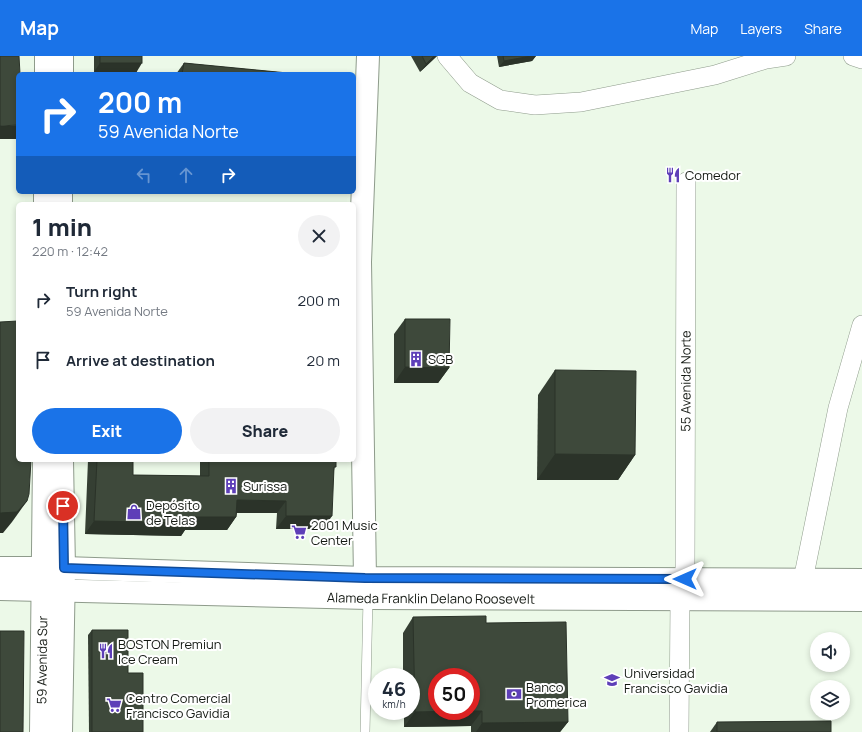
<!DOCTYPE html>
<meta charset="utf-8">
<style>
:root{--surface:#fff;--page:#f2f2f3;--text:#1f2937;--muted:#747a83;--accent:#1a73e8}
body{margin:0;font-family:Manrope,sans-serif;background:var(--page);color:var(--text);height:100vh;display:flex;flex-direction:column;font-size:15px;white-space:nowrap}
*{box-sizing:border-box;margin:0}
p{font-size:13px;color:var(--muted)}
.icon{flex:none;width:22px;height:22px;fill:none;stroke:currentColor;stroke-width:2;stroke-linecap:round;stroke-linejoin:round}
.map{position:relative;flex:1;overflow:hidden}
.panel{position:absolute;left:16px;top:146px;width:340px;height:260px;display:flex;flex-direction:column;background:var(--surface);border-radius:6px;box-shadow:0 2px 6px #0003}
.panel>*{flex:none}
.top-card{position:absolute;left:16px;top:16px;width:340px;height:122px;border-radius:6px;box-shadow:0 2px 6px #0003;background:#1a73e8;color:#fff;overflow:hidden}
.fabs{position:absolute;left:810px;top:576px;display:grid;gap:8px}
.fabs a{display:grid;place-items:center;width:40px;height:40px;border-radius:50%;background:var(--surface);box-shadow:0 2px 6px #0003;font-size:20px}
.speed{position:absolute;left:368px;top:612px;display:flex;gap:8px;font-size:20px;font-weight:700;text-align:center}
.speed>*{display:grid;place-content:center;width:52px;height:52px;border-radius:50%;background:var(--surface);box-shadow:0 2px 6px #0003;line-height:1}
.speed small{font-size:10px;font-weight:400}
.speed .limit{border:6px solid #d22;background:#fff;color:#111}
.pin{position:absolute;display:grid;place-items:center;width:34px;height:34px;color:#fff;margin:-17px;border:2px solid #fff;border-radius:50%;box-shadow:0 1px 4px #0007}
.me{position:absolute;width:44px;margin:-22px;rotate:270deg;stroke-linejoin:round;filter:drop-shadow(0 0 3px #0008)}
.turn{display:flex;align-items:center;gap:14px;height:84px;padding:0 16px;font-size:18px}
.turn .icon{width:52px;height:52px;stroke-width:2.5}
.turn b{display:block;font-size:28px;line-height:34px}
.lanes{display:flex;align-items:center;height:38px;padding:0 16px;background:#0003;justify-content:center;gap:20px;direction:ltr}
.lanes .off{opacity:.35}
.round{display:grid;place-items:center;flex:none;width:42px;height:42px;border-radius:21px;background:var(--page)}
.summary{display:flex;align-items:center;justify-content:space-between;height:68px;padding:0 16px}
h1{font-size:24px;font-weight:800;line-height:30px}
.action{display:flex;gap:8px;margin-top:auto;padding:8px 16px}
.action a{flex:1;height:46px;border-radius:24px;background:var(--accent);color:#fff;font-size:16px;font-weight:800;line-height:46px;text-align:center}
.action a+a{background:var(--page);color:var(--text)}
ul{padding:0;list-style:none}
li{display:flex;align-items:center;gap:12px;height:60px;padding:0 16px}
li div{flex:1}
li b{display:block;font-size:15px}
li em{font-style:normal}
header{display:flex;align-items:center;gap:24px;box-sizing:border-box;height:56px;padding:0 20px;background:var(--accent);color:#fff}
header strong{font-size:19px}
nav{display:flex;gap:22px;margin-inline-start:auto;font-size:14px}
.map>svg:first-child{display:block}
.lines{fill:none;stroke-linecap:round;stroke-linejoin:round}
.lane-casing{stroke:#8e9b8b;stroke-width:10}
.street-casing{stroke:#8e9b8b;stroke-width:20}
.secondary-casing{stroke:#8e9b8b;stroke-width:24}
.lane{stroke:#fff;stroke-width:9}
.street{stroke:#fff;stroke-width:19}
.secondary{stroke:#fff;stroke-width:22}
.wall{fill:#353f33}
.shaded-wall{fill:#2b3329}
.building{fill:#3e493b;stroke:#2b3329}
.route-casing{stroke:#114b97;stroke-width:10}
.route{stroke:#1a73e8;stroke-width:7}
.labels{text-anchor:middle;stroke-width:4;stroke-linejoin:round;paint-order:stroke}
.poi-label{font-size:13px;fill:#131812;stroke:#fff;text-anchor:start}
.street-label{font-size:13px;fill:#131812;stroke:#fff}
</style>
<header>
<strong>Map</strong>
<nav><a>Map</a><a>Layers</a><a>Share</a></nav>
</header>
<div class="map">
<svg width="862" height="676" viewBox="0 0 862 676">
<rect width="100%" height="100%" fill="#ecf9e8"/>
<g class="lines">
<g class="lane-casing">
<polyline id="lane" points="365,676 368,542"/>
</g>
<g class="street-casing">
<g id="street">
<polyline points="447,0 470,27 500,44 535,49 581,46 715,19 766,3 786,0"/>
<polyline points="853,0 862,3"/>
<path id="s1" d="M 685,523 L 686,126"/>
<polyline points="803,524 838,352 862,269"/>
<polyline points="679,676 680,542"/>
</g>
</g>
<g class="secondary-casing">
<g id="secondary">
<polyline points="46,18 46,0"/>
<polyline points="62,18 62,0"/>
<polyline points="45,148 45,136"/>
<polyline points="61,148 61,136"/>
<polyline points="0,512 64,512 365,522 862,524"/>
<polyline points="365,522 360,206 368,0"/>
<path id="s2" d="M 0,533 L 368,542 L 862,544"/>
<path id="s3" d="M 41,676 L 44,404"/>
<polyline points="61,676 64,512 62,404"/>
</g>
</g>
<use href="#lane" class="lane"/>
<use href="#street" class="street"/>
<use href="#secondary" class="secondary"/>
</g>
<g class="wall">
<polygon points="94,0 142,0 136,17 94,16"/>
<polygon points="411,0 437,0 420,16"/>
<polygon points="497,0 536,0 532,5 499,11"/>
<polygon points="184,7 298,18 176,18"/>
<polygon points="405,263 449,312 438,327 394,327 394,278"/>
<polygon points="555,314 635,399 618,424 537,424 538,339"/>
<polygon points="88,404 133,404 133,419 200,420 200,404 336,404 323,473 276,473 277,457 237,457 236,461 227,474 185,474 181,480 85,478"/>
<polygon points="413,561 486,567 568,666 560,676 471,676 471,670 404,671 404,655 411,655 411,621 403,621 403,577"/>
<polygon points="92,574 128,617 143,676 89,676 88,579"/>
<polygon points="717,666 831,676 710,676"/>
</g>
<g class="shaded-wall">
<polygon points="434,0 437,0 420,16 426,8"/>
<polygon points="531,0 536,0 532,5 499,11 504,5"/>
<polygon points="100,7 142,7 136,17 94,16"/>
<polygon points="18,69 18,83 0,83 0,70"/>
<polygon points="405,311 449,312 438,327 394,327"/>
<polygon points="555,398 635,399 618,424 537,424"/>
<polygon points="237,444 286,445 277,457 228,457"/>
<polygon points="27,445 12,466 3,477 0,477 0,457"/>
<polygon points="286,460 332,460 323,473 276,473"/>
<polygon points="190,461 236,461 227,474 185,474 181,480 85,478 94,465"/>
<polygon points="482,655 471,670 404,671 415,656"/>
<polygon points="568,666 560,676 476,676 482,667"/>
</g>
<g class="building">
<polygon points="0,0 19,0 20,18 18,18 18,69 0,70"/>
<rect x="100" y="0" width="42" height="7"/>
<polygon points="422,0 434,0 426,8"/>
<polygon points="503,0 531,0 504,5"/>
<polygon points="184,7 298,18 182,18"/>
<polygon points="405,263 450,263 449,312 405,311"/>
<polygon points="18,265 18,404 31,404 29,438 27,445 17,456 0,457 0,266"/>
<polygon points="555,314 636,315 635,399 555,398"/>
<polygon points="97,404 133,404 133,419 209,420 209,404 336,404 336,411 334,411 332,460 286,460 286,445 237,444 236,461 190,461 190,467 94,465"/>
<polygon points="486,560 486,567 566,566 568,666 482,667 482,655 471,655 471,621 437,621 437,655 456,655 415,656 413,561"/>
<polygon points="92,574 128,574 128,617 143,617 143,676 92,676"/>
<polygon points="0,575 24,575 23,676 0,676"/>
<polygon points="831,665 831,676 717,676 717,666"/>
</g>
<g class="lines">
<g class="route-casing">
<polyline id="route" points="63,450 64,512 365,522 685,523"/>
</g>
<use href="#route" class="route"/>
</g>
<defs>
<g id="restaurant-bare" transform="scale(1.2)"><path d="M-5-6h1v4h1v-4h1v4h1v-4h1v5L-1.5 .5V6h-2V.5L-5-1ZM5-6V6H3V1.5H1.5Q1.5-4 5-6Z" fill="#5e3fb8" stroke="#fff" stroke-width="2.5" paint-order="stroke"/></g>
<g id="building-bare" transform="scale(1.2)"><path d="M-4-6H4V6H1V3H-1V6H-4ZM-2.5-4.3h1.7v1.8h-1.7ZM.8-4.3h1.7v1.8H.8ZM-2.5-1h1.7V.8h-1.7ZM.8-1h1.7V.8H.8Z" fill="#5e3fb8" stroke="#fff" stroke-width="2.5" paint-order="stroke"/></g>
<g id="shop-bare" transform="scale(1.2)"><path d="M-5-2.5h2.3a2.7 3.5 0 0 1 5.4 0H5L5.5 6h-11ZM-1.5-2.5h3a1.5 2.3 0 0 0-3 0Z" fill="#5e3fb8" stroke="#fff" stroke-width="2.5" paint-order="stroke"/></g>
<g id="supermarket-bare" transform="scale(1.2)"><path d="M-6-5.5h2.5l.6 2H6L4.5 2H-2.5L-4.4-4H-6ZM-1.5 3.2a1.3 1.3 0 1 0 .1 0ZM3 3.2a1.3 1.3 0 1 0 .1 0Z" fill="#5e3fb8" stroke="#fff" stroke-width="2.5" paint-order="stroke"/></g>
<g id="university-bare" transform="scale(1.2)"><path d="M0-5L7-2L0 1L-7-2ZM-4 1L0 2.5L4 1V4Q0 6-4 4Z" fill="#5e3fb8" stroke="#fff" stroke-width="2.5" paint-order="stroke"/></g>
<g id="bank-bare" transform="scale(1.2)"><path d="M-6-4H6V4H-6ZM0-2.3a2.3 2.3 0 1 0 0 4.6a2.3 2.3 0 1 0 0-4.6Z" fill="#5e3fb8" stroke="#fff" stroke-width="2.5" paint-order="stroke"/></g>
</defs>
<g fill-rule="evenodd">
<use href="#restaurant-bare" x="673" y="119"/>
<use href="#building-bare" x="416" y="303"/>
<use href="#building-bare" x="231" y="430"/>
<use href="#shop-bare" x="134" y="456"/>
<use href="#supermarket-bare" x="299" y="476"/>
<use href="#restaurant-bare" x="106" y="595"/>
<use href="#university-bare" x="612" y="624"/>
<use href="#bank-bare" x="514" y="638"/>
<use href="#supermarket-bare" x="114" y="649"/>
</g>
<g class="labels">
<g class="poi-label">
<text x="685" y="124">Comedor</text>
<text x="428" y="308">SGB</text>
<text x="243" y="435">Surissa</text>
<text x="146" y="454">Depósito<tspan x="146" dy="15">de Telas</tspan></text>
<text x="311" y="474">2001 Music<tspan x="311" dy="15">Center</tspan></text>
<text x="118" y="593">BOSTON Premiun<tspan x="118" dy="15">Ice Cream</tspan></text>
<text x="624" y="622">Universidad<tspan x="624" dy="15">Francisco Gavidia</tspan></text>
<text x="526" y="636">Banco<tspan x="526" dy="15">Promerica</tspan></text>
<text x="126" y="647">Centro Comercial<tspan x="126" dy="15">Francisco Gavidia</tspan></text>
</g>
<g class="street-label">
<text dy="5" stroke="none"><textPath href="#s1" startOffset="198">55 Avenida Norte</textPath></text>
<text dy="5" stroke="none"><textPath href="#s2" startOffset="431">Alameda Franklin Delano Roosevelt</textPath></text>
<text dy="5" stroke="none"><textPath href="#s3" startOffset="72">59 Avenida Sur</textPath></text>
</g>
</g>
</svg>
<div class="fabs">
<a><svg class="icon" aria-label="sound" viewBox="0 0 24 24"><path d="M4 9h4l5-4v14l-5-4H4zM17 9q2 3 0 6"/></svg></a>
<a><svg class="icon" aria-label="layers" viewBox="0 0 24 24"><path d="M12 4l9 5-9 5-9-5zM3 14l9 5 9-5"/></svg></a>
</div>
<div class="speed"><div>46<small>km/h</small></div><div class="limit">50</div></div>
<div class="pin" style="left:63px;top:450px;background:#d93025"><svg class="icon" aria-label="arrive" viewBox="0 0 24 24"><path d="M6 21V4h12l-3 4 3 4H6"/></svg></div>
<svg class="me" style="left:685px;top:523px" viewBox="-20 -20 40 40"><path d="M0-17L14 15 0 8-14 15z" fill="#1a73e8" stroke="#fff" stroke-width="4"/></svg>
<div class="top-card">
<div class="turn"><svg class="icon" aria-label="right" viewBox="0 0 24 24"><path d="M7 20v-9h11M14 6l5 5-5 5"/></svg><div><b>200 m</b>59 Avenida Norte</div></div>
<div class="lanes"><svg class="icon off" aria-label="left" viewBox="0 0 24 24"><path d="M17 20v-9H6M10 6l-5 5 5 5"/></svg><svg class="icon off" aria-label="ahead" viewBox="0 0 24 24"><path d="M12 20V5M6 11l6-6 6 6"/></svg><svg class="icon" aria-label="right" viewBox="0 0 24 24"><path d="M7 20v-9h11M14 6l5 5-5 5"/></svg></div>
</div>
<section class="panel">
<div class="summary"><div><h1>1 min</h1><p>220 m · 12:42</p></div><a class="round"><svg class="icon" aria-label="close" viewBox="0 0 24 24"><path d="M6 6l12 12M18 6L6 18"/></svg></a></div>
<ul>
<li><svg class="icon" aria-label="right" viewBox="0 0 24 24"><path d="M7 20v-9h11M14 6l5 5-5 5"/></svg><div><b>Turn right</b><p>59 Avenida Norte</p></div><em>200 m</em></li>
<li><svg class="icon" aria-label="arrive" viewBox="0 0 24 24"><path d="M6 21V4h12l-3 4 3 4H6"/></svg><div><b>Arrive at destination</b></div><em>20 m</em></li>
</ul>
<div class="action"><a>Exit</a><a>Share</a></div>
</section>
</div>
